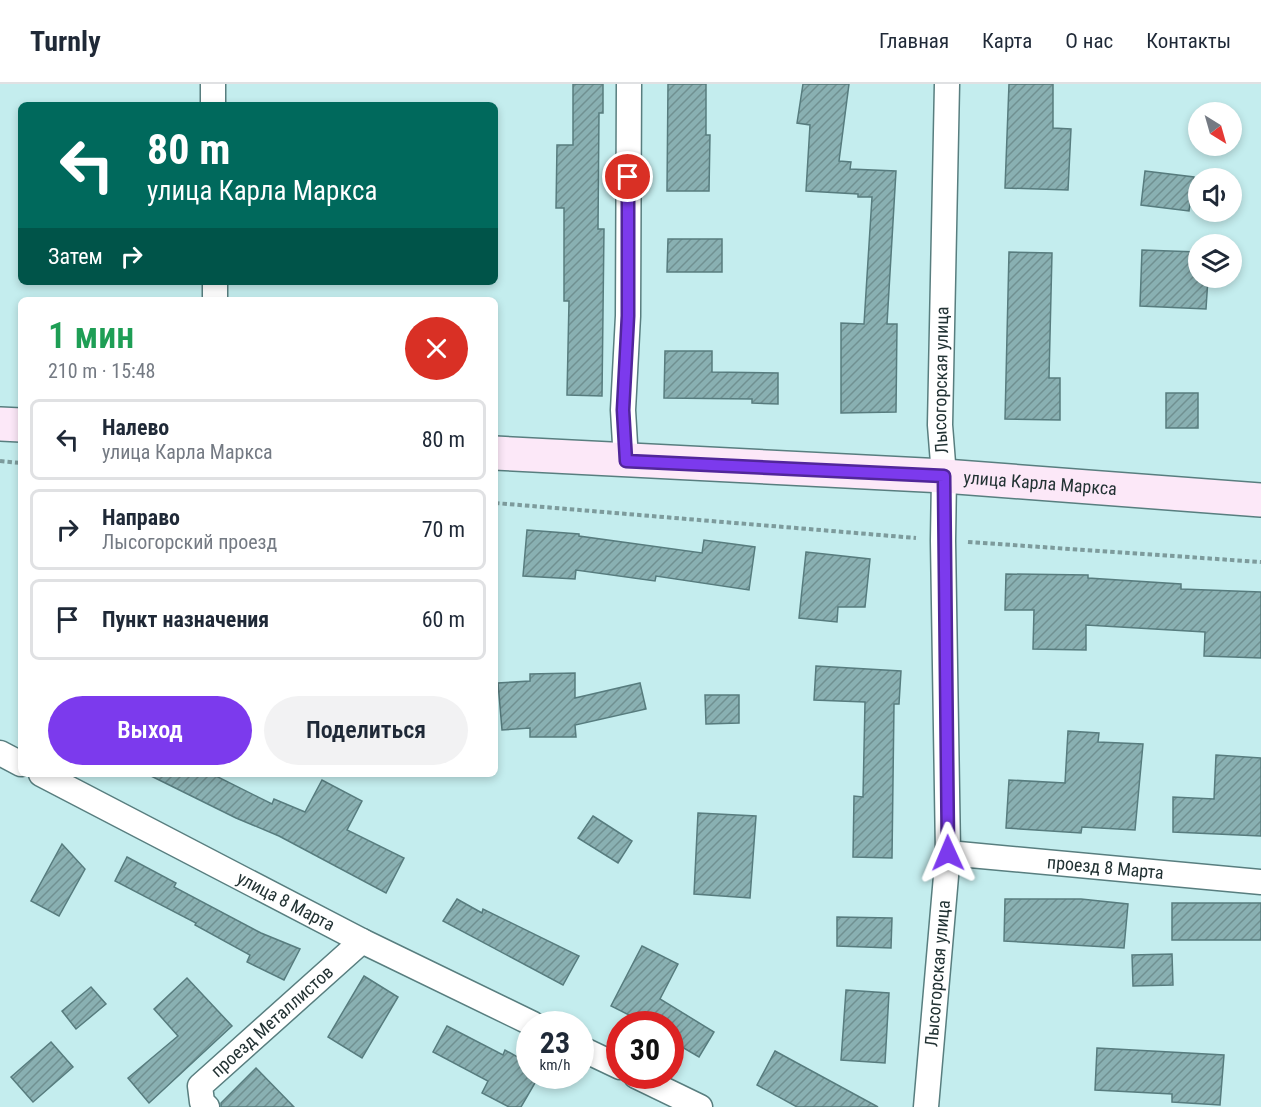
<!DOCTYPE html>
<html lang="ru">
<meta charset="utf-8">
<style>
:root{--surface:#fff;--page:#f2f2f3;--text:#1f2937;--muted:#747a83;--line:#e0e1e3;--accent:#7c3aed}
body{margin:0;font-family:"Roboto Condensed",sans-serif;background:var(--page);color:var(--text);height:100vh;display:flex;flex-direction:column;font-size:22px;white-space:nowrap}
*{box-sizing:border-box;margin:0}
p{font-size:20px;color:var(--muted)}
.icon{flex:none;width:33px;height:33px;fill:none;stroke:currentColor;stroke-width:2;stroke-linecap:round;stroke-linejoin:round}
.map{position:relative;flex:1;overflow:hidden}
.sheet{position:absolute;left:18px;top:213px;width:480px;height:480px;display:flex;flex-direction:column;background:var(--surface);border-radius:9px;box-shadow:0 3px 9px #0003}
.sheet>*{flex:none}
.top-card{position:absolute;left:18px;top:18px;width:480px;height:183px;border-radius:9px;box-shadow:0 3px 9px #0003;background:#00695c;color:#fff;overflow:hidden}
.needle{width:39px;rotate:143deg}
.tools{position:absolute;left:1188px;top:18px;display:grid;gap:12px}
.tools a{display:grid;place-items:center;width:54px;height:54px;border-radius:50%;background:var(--surface);box-shadow:0 3px 9px #0003;font-size:30px}
.speed{position:absolute;left:516px;top:927px;display:flex;gap:12px;font-size:30px;font-weight:700;text-align:center}
.speed>*{display:grid;place-content:center;width:78px;height:78px;border-radius:50%;background:var(--surface);box-shadow:0 3px 9px #0003;line-height:1}
.speed small{font-size:15px;font-weight:400}
.speed .limit{border:9px solid #d22;background:#fff;color:#111}
.pin{position:absolute;display:grid;place-items:center;width:51px;height:51px;color:#fff;margin:-26px;border:3px solid #fff;border-radius:50%;box-shadow:0 2px 6px #0007}
.me{position:absolute;width:66px;margin:-33px;rotate:359deg;stroke-linejoin:round;filter:drop-shadow(0 0 4px #0008)}
.turn{display:flex;align-items:center;gap:21px;height:126px;padding:0 30px;font-size:27px}
.turn .icon{width:78px;height:78px;stroke-width:2.5}
.turn b{display:block;font-size:42px;line-height:51px}
.then{display:flex;align-items:center;height:57px;padding:0 30px;background:#0003;gap:12px;font-size:22px}
.round{display:grid;place-items:center;flex:none;width:63px;height:63px;border-radius:32px;background:var(--page)}
.summary{display:flex;align-items:center;justify-content:space-between;height:102px;padding:0 30px}
h1{font-size:36px;font-weight:600;line-height:45px;color:#1e9e55}
.cta{display:flex;gap:12px;margin-top:auto;padding:12px 30px}
.cta a{flex:1;height:69px;border-radius:36px;background:var(--accent);color:#fff;font-size:24px;font-weight:600;line-height:69px;text-align:center}
.cta a+a{background:var(--page);color:var(--text)}
ul{padding:0;list-style:none}
li{display:flex;align-items:center;gap:18px;height:81px;margin:0 12px 9px;padding:0 18px;border:3px solid var(--line);border-radius:9px}
li div{flex:1}
li b{display:block;font-size:22px}
li em{font-style:normal}
header{display:flex;align-items:center;gap:36px;box-sizing:border-box;height:84px;padding:0 30px;background:var(--surface);border-bottom:2px solid var(--line)}
header strong{font-size:28px}
nav{display:flex;gap:33px;margin-inline-start:auto;font-size:21px}
.map>svg:first-child{display:block}
.building{fill:url(#building-hatch);stroke:#577c7e;stroke-width:1.5}
.lines{fill:none;stroke-linecap:round;stroke-linejoin:round}
.street-casing{stroke:#587e7f;stroke-width:27}
.secondary-casing{stroke:#587e7f;stroke-width:36}
.path{stroke:#7d9b9c;stroke-width:4;stroke-dasharray:4.5 3;stroke-linecap:butt}
.street{stroke:#fff;stroke-width:24}
.secondary{stroke:#fce8f8;stroke-width:33}
.route-casing{stroke:#51269a;stroke-width:15}
.route{stroke:#7c3aed;stroke-width:10}
.labels{text-anchor:middle;stroke-width:4.5;stroke-linejoin:round;paint-order:stroke}
.street-label{font-size:18px;fill:#223233;stroke:#c4edee}
</style>
<header>
<strong>Turnly</strong>
<nav><a>Главная</a><a>Карта</a><a>О нас</a><a>Контакты</a></nav>
</header>
<div class="map">
<svg width="1261" height="1023" viewBox="0 0 1261 1023">
<defs>
<pattern id="building-hatch" width="6" height="6" patternUnits="userSpaceOnUse" patternTransform="scale(1.5)"><rect width="6" height="6" fill="#89b0b2"/><path d="M-1 1l2-2M0 6l6-6M5 7l2-2" fill="none" stroke="#709091"/></pattern>
</defs>
<rect width="100%" height="100%" fill="#c4edee"/>
<g class="building">
<polygon points="573,0 603,0 603,29 599,29 598,145 604,145 602,312 567,311 569,217 564,217 564,124 556,124 557,61 573,61"/>
<polygon points="668,0 706,0 706,51 710,51 709,107 667,107"/>
<polygon points="803,0 849,0 839,77 851,78 850,85 896,87 887,240 897,240 896,328 841,329 841,239 864,240 872,113 858,113 858,110 806,107 810,41 797,39"/>
<polygon points="1009,0 1053,0 1053,44 1071,45 1068,106 1005,104"/>
<polygon points="1145,87 1194,93 1189,127 1141,121"/>
<polygon points="668,155 722,155 722,188 667,188"/>
<polygon points="1142,166 1198,168 1198,194 1208,194 1206,225 1140,222"/>
<polygon points="1009,168 1052,169 1049,294 1060,294 1060,336 1005,335"/>
<polygon points="665,267 712,267 712,288 778,289 778,320 752,319 752,315 664,314"/>
<rect x="1166" y="309" width="32" height="35"/>
<polygon points="527,446 579,450 579,452 702,469 704,456 755,463 749,506 656,492 655,497 576,486 575,495 523,492"/>
<polygon points="806,468 870,475 865,523 838,523 837,538 799,534"/>
<polygon points="1006,490 1088,491 1088,494 1181,500 1181,505 1261,508 1261,574 1204,572 1205,548 1086,541 1086,566 1033,565 1034,526 1005,526"/>
<polygon points="816,582 901,587 899,620 894,620 892,774 853,773 854,712 863,713 865,618 814,616"/>
<polygon points="575,589 575,614 640,599 646,625 575,641 576,653 530,653 530,644 502,646 498,599 530,597 530,590"/>
<polygon points="705,611 739,611 739,639 706,640"/>
<polygon points="1068,647 1099,649 1098,658 1143,660 1135,746 1082,743 1081,749 1006,744 1009,696 1065,699"/>
<polygon points="1216,671 1261,674 1261,752 1173,748 1173,713 1214,715"/>
<polygon points="147,690 212,690 272,720 274,715 305,728 322,696 362,717 347,746 404,774 386,809 279,752 236,734"/>
<polygon points="698,729 756,732 750,814 694,810"/>
<polygon points="593,732 632,757 618,779 578,754"/>
<polygon points="62,760 85,785 59,832 31,817"/>
<polygon points="127,773 176,799 174,803 261,849 300,865 284,896 247,878 250,871 195,841 196,839 115,797"/>
<polygon points="457,815 482,829 483,825 579,872 563,901 443,837"/>
<polygon points="1005,815 1081,815 1128,820 1124,864 1004,857"/>
<rect x="1172" y="819" width="89" height="37"/>
<polygon points="837,833 892,834 891,864 837,862"/>
<polygon points="642,862 678,880 660,915 714,948 699,973 670,956 670,940 647,940 611,922"/>
<polygon points="1172,870 1173,901 1133,902 1132,871"/>
<polygon points="364,892 398,913 362,974 328,953"/>
<polygon points="187,894 232,942 149,1019 128,994 178,952 154,925"/>
<polygon points="91,903 106,920 76,945 62,927"/>
<polygon points="846,906 889,909 885,979 841,976"/>
<polygon points="447,942 503,971 505,966 530,980 530,992 539,992 521,1023 509,1023 482,1009 488,997 433,968"/>
<polygon points="51,958 73,983 33,1018 11,993"/>
<polygon points="1097,964 1224,971 1220,1021 1172,1018 1172,1010 1095,1006"/>
<polygon points="775,967 878,1023 797,1023 757,1001"/>
<polygon points="256,984 294,1023 221,1023 221,1019"/>
</g>
<g class="lines">
<g class="street-casing">
<g id="street">
<polyline points="213,0 213,21"/>
<polyline points="215,198 215,216"/>
<polyline points="626,377 623,326 628,232 629,0"/>
<polyline points="0,669 21,680"/>
<path id="s1" d="M 41,690 L 362,857 L 533,940"/>
<path id="s2" d="M 948,769 L 1261,798"/>
<polyline points="580,964 620,983"/>
<polyline points="636,992 700,1023"/>
<path id="s3" d="M 207,1023 L 202,1018 L 200,1002 L 362,857"/>
<path id="s4" d="M 926,1023 L 948,769 L 943,457 L 944,392 L 940,341 L 947,0"/>
</g>
</g>
<g class="secondary-casing">
<g id="secondary">
<polyline points="0,340 21,341"/>
<path id="s5" d="M 495,369 L 944,392 L 1261,416"/>
</g>
</g>
<g class="path">
<polyline points="0,377 21,379"/>
<polyline points="495,419 916,454"/>
<polyline points="968,458 1261,478"/>
</g>
<use href="#street" class="street"/>
<use href="#secondary" class="secondary"/>
</g>
<g class="lines">
<g class="route-casing">
<polyline id="route" points="628,93 628,232 623,326 626,377 944,392 948,769"/>
</g>
<use href="#route" class="route"/>
</g>
<g class="labels">
<g class="street-label">
<text dy="6" stroke="none"><textPath href="#s4" startOffset="728">Лысогорская улица</textPath></text>
<text dy="6" stroke="none"><textPath href="#s5" startOffset="546">улица Карла Маркса</textPath></text>
<text dy="6" stroke="none"><textPath href="#s2" startOffset="158">проезд 8 Марта</textPath></text>
<text dy="6" stroke="none"><textPath href="#s1" startOffset="276">улица 8 Марта</textPath></text>
<text dy="6" stroke="none"><textPath href="#s4" startOffset="134">Лысогорская улица</textPath></text>
<text dy="6" stroke="none"><textPath href="#s3" startOffset="120">проезд Металлистов</textPath></text>
</g>
</g>
</svg>
<div class="tools">
<a><svg class="needle" viewBox="-14 -14 28 28"><path d="M0-13l5 13h-10z" fill="#e53935"/><path d="M0 13l5-13h-10z" fill="#747a83"/></svg></a>
<a><svg class="icon" aria-label="sound" viewBox="0 0 24 24"><path d="M4 9h4l5-4v14l-5-4H4zM17 9q2 3 0 6"/></svg></a>
<a><svg class="icon" aria-label="layers" viewBox="0 0 24 24"><path d="M12 4l9 5-9 5-9-5zM3 14l9 5 9-5"/></svg></a>
</div>
<div class="speed"><div>23<small>km/h</small></div><div class="limit">30</div></div>
<div class="pin" style="left:628px;top:93px;background:#d93025"><svg class="icon" aria-label="arrive" viewBox="0 0 24 24"><path d="M6 21V4h12l-3 4 3 4H6"/></svg></div>
<svg class="me" style="left:948px;top:769px" viewBox="-20 -20 40 40"><path d="M0-17L14 15 0 8-14 15z" fill="#7c3aed" stroke="#fff" stroke-width="4"/></svg>
<div class="top-card">
<div class="turn"><svg class="icon" aria-label="left" viewBox="0 0 24 24"><path d="M17 20v-9H6M10 6l-5 5 5 5"/></svg><div><b>80 m</b>улица Карла Маркса</div></div>
<div class="then">Затем<svg class="icon" aria-label="right" viewBox="0 0 24 24"><path d="M7 20v-9h11M14 6l5 5-5 5"/></svg></div>
</div>
<section class="sheet">
<div class="summary"><div><h1>1 мин</h1><p>210 m · 15:48</p></div><a class="round" style="background:#d93025;color:#fff"><svg class="icon" aria-label="close" viewBox="0 0 24 24"><path d="M6 6l12 12M18 6L6 18"/></svg></a></div>
<ul>
<li><svg class="icon" aria-label="left" viewBox="0 0 24 24"><path d="M17 20v-9H6M10 6l-5 5 5 5"/></svg><div><b>Налево</b><p>улица Карла Маркса</p></div><em>80 m</em></li>
<li><svg class="icon" aria-label="right" viewBox="0 0 24 24"><path d="M7 20v-9h11M14 6l5 5-5 5"/></svg><div><b>Направо</b><p>Лысогорский проезд</p></div><em>70 m</em></li>
<li><svg class="icon" aria-label="arrive" viewBox="0 0 24 24"><path d="M6 21V4h12l-3 4 3 4H6"/></svg><div><b>Пункт назначения</b></div><em>60 m</em></li>
</ul>
<div class="cta"><a>Выход</a><a>Поделиться</a></div>
</section>
</div>
